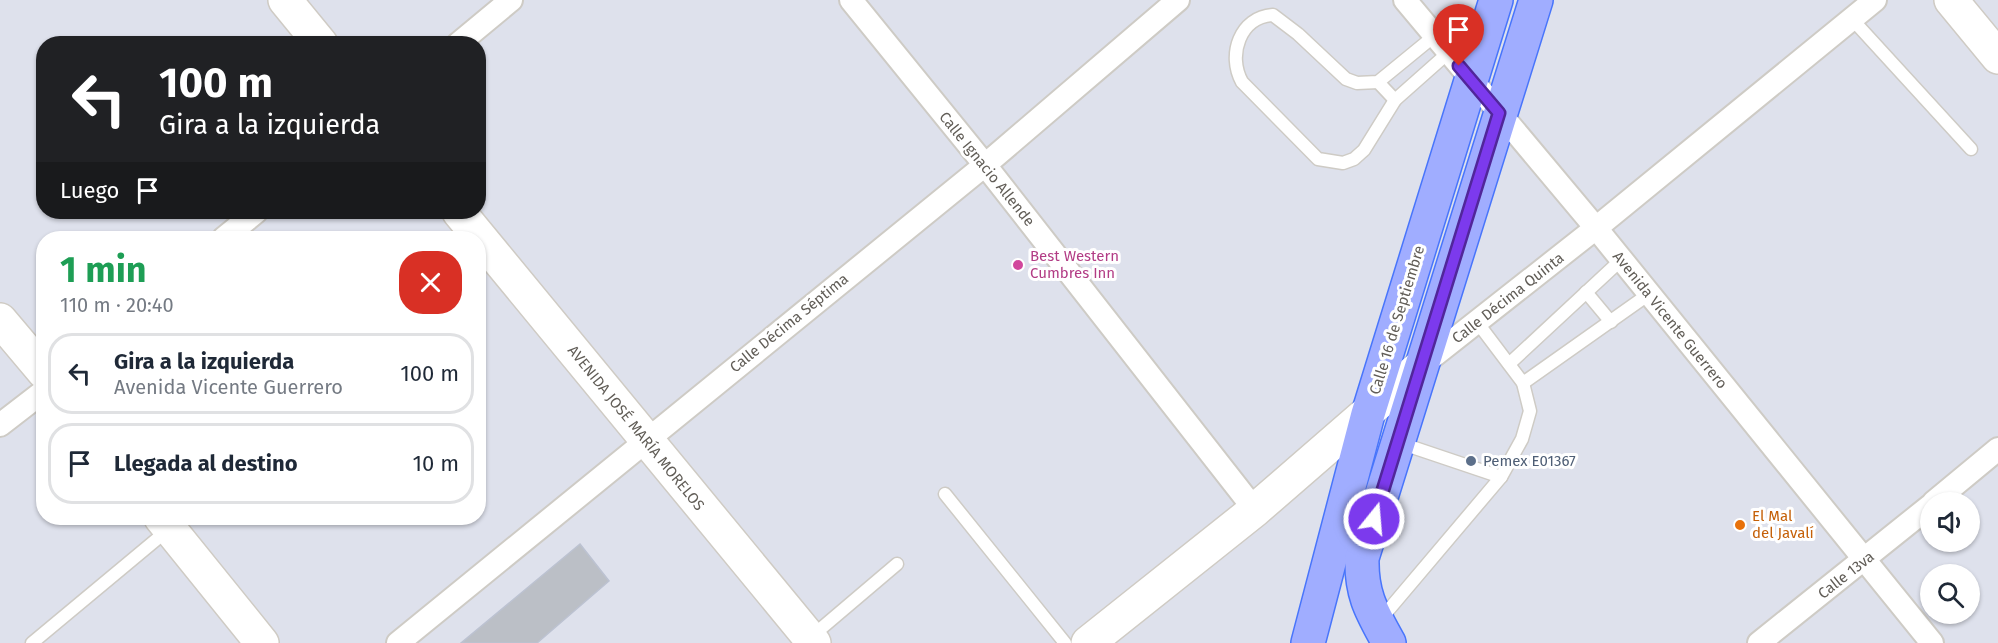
<!DOCTYPE html>
<html lang="es">
<meta charset="utf-8">
<style>
:root{--surface:#fff;--page:#f2f2f3;--text:#1f2937;--muted:#747a83;--line:#e0e1e3}
body{margin:0;font-family:"Fira Sans",sans-serif;background:var(--page);color:var(--text);height:100vh;display:flex;flex-direction:column;font-size:22px;white-space:nowrap}
*{box-sizing:border-box;margin:0}
p{font-size:20px;color:var(--muted)}
.icon{flex:none;width:33px;height:33px;fill:none;stroke:currentColor;stroke-width:2;stroke-linecap:round;stroke-linejoin:round}
.map{position:relative;flex:1;overflow:hidden}
.drawer{position:absolute;left:36px;top:231px;width:450px;height:294px;display:flex;flex-direction:column;background:var(--surface);border-radius:24px;box-shadow:0 2px 4px #0004}
.drawer>*{flex:none}
.top-card{position:absolute;left:36px;top:36px;width:450px;height:183px;border-radius:24px;box-shadow:0 2px 4px #0004;background:#202124;color:#fff;overflow:hidden}
.tools{position:absolute;left:1920px;top:492px;display:grid;gap:12px}
.tools a{display:grid;place-items:center;width:60px;height:60px;border-radius:50%;background:var(--surface);box-shadow:0 2px 4px #0004;font-size:30px}
.pin{position:absolute;display:grid;place-items:center;width:51px;height:51px;color:#fff;margin:-62px -26px;border-radius:50% 50% 50% 0;rotate:-45deg;box-shadow:0 0 6px #0007}
.pin .icon{rotate:45deg}
.me{position:absolute;width:66px;margin:-33px;rotate:17deg;stroke-linejoin:round;filter:drop-shadow(0 0 4px #0008)}
.turn{display:flex;align-items:center;gap:21px;height:126px;padding:0 24px;font-size:27px}
.turn .icon{width:78px;height:78px;stroke-width:2.5}
.turn b{display:block;font-size:42px;line-height:51px}
.then{display:flex;align-items:center;height:57px;padding:0 24px;background:#0003;gap:12px;font-size:22px}
.round{display:grid;place-items:center;flex:none;width:63px;height:63px;border-radius:24px;background:var(--page)}
.head{display:flex;align-items:center;justify-content:space-between;height:102px;padding:0 24px}
h1{font-size:36px;font-weight:700;line-height:45px;color:#1e9e55}
ul{padding:0;list-style:none}
li{display:flex;align-items:center;gap:18px;height:81px;margin:0 12px 9px;padding:0 12px;border:3px solid var(--line);border-radius:24px}
li div{flex:1}
li b{display:block;font-size:22px}
li em{font-style:normal}
.map>svg:first-child{display:block}
.building{fill:#bbbfc6;stroke:#bcc2d1;stroke-width:1.5}
.lines{fill:none;stroke-linecap:round;stroke-linejoin:round}
.lane-casing{stroke:#cecbc5;stroke-width:15}
.street-casing{stroke:#cecbc5;stroke-width:26}
.secondary-casing{stroke:#cfcbc4;stroke-width:36}
.primary-casing{stroke:#4875fb;stroke-width:36}
.lane{stroke:#fff;stroke-width:12}
.street{stroke:#fff;stroke-width:22}
.secondary{stroke:#fff;stroke-width:33}
.primary{stroke:#a0adff;stroke-width:33}
.route-casing{stroke:#51269a;stroke-width:15}
.route{stroke:#7c3aed;stroke-width:10}
.hotel-dot{fill:#d1479c;stroke:#fff;stroke-width:2}
.service-dot{fill:#5c6f8a;stroke:#fff;stroke-width:2}
.food-dot{fill:#e8710a;stroke:#fff;stroke-width:2}
.labels{text-anchor:middle;stroke-width:6;stroke-linejoin:round;paint-order:stroke}
.street-label{font-size:15px;fill:#615d57;stroke:#fff}
.hotel-label{font-size:15px;fill:#b23c85;stroke:#fff;text-anchor:start}
.service-label{font-size:15px;fill:#4e5e75;stroke:#fff;text-anchor:start}
.food-label{font-size:15px;fill:#c56008;stroke:#fff;text-anchor:start}
</style>
<div class="map">
<svg width="1998" height="643" viewBox="0 0 1998 643">
<rect width="100%" height="100%" fill="#dee1ec"/>
<polygon class="building" points="580,544 609,581 537,643 461,643"/>
<g class="lines">
<g class="lane-casing">
<g id="lane">
<polyline points="1852,19 1971,149"/>
<path d="M 1433,37 L 1378,82 L 1357,83 L 1346,79 L 1298,34 L 1273,15 C 1240,17 1227,55 1242,82 L 1318,159 L 1343,163 L 1354,159 L 1364,150 L 1395,100 L 1448,53"/>
<polyline points="1378,82 1395,100"/>
<polyline points="1586,292 1611,322"/>
<polyline points="1509,364 1621,260"/>
<polyline points="1523,383 1649,294"/>
<polyline points="1400,443 1501,477"/>
<polyline points="945,494 1065,643"/>
<polyline points="1380,620 1501,477 1522,439 1530,411 1523,383 1477,322"/>
<polyline points="811,637 897,564"/>
<polyline points="32,643 169,529"/>
</g>
</g>
<g class="street-casing">
<g id="street">
<polyline points="851,0 985,165 1255,510"/>
<polyline points="1405,0 1596,228 1932,643"/>
<polyline points="458,44 511,0"/>
<polyline points="224,238 256,212"/>
<polyline points="1422,365 1596,228 1875,0"/>
<polyline points="0,425 44,391"/>
<polyline points="1934,502 1998,449"/>
<polyline points="398,643 985,165 1178,0"/>
<polyline points="1759,643 1930,506"/>
</g>
</g>
<g class="secondary-casing">
<g id="secondary">
<polyline points="285,0 321,44"/>
<polyline points="1951,0 1998,57"/>
<polyline points="459,212 814,643"/>
<polyline points="0,320 44,372"/>
<polyline points="161,518 262,643"/>
<polyline points="1088,643 1255,510 1421,366"/>
</g>
</g>
<g class="primary-casing">
<g id="primary">
<polyline points="1308,643 1368,414 1496,0"/>
<path d="M 1389,643 C 1372,612 1361,595 1362,558 L 1536,0"/>
</g>
</g>
<use href="#lane" class="lane"/>
<use href="#street" class="street"/>
<use href="#secondary" class="secondary"/>
<use href="#primary" class="primary"/>
</g>
<g class="lines">
<g class="route-casing">
<polyline id="route" points="1374,519 1499,113 1459,66"/>
</g>
<use href="#route" class="route"/>
</g>
<circle class="hotel-dot" cx="1018" cy="265" r="6"/>
<circle class="service-dot" cx="1471" cy="461" r="6"/>
<circle class="food-dot" cx="1740" cy="525" r="6"/>
<g class="labels">
<g class="street-label">
<text transform="translate(987 169) rotate(51)" y="5">Calle Ignacio Allende</text>
<text transform="translate(1508 298) rotate(-38)" y="5">Calle Décima Quinta</text>
<text transform="translate(1397 320) rotate(-73)" y="5">Calle 16 de Septiembre</text>
<text transform="translate(1670 320) rotate(51)" y="5">Avenida Vicente Guerrero</text>
<text transform="translate(789 323) rotate(-39)" y="5">Calle Décima Séptima</text>
<text transform="translate(636 428) rotate(51)" y="5">AVENIDA JOSÉ MARÍA MORELOS</text>
<text transform="translate(1846 575) rotate(-38)" y="5">Calle 13va</text>
</g>
<g class="hotel-label">
<text x="1030" y="261">Best Western<tspan x="1030" dy="17">Cumbres Inn</tspan></text>
</g>
<g class="service-label">
<text x="1483" y="466">Pemex E01367</text>
</g>
<g class="food-label">
<text x="1752" y="521">El Mal<tspan x="1752" dy="17">del Javalí</tspan></text>
</g>
</g>
</svg>
<div class="tools">
<a><svg class="icon" aria-label="sound" viewBox="0 0 24 24"><path d="M4 9h4l5-4v14l-5-4H4zM17 9q2 3 0 6"/></svg></a>
<a><svg class="icon" aria-label="search" viewBox="0 0 24 24"><circle cx="10" cy="10" r="6"/><path d="M15 15l6 6"/></svg></a>
</div>
<div class="pin" style="left:1459px;top:66px;background:#d93025"><svg class="icon" aria-label="arrive" viewBox="0 0 24 24"><path d="M6 21V4h12l-3 4 3 4H6"/></svg></div>
<svg class="me" style="left:1374px;top:519px" viewBox="-20 -20 40 40"><circle r="17" fill="#7c3aed" stroke="#fff" stroke-width="3"/><path d="M0-11L8 9 0 5-8 9z" fill="#fff"/></svg>
<div class="top-card">
<div class="turn"><svg class="icon" aria-label="left" viewBox="0 0 24 24"><path d="M17 20v-9H6M10 6l-5 5 5 5"/></svg><div><b>100 m</b>Gira a la izquierda</div></div>
<div class="then">Luego<svg class="icon" aria-label="arrive" viewBox="0 0 24 24"><path d="M6 21V4h12l-3 4 3 4H6"/></svg></div>
</div>
<section class="drawer">
<div class="head"><div><h1>1 min</h1><p>110 m · 20:40</p></div><a class="round" style="background:#d93025;color:#fff"><svg class="icon" aria-label="close" viewBox="0 0 24 24"><path d="M6 6l12 12M18 6L6 18"/></svg></a></div>
<ul>
<li><svg class="icon" aria-label="left" viewBox="0 0 24 24"><path d="M17 20v-9H6M10 6l-5 5 5 5"/></svg><div><b>Gira a la izquierda</b><p>Avenida Vicente Guerrero</p></div><em>100 m</em></li>
<li><svg class="icon" aria-label="arrive" viewBox="0 0 24 24"><path d="M6 21V4h12l-3 4 3 4H6"/></svg><div><b>Llegada al destino</b></div><em>10 m</em></li>
</ul>
</section>
</div>
